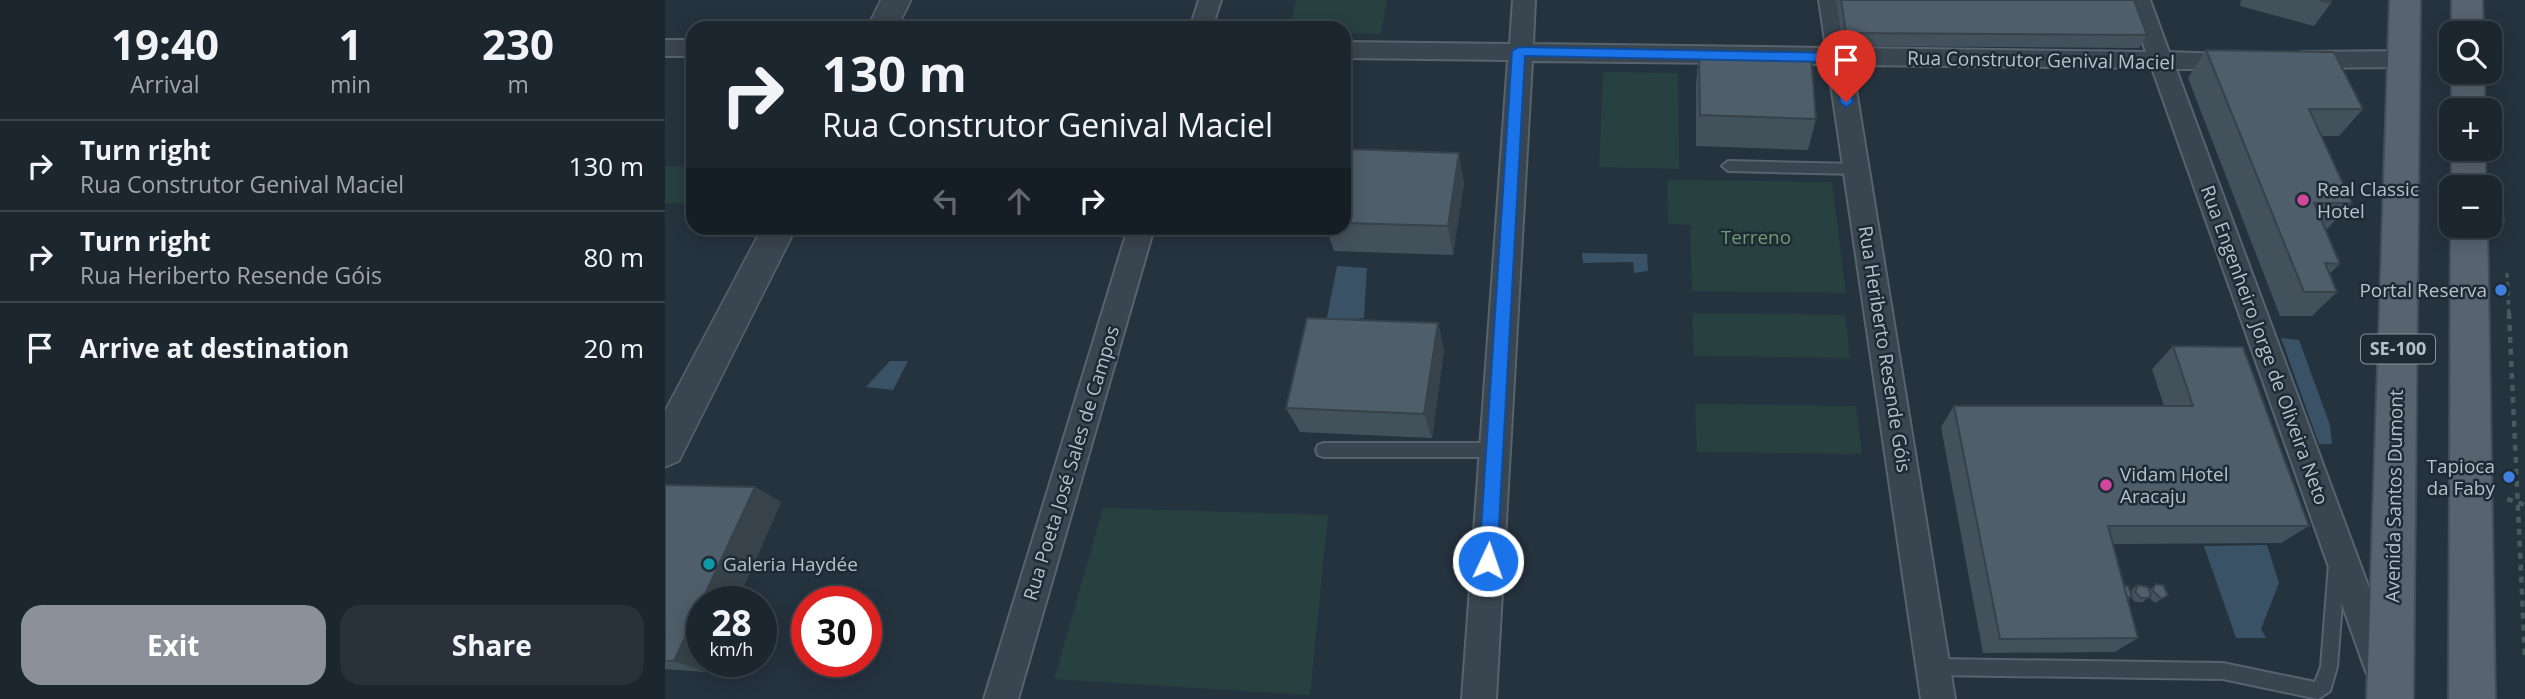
<!DOCTYPE html>
<meta charset="utf-8">
<style>
:root{--surface:#1c262f;--page:#29323b;--text:#f1f3f6;--muted:#a0a5aa;--line:#3a434b;--accent:#8c9099}
body{margin:0;font-family:"Open Sans",sans-serif;background:var(--page);color:var(--text);height:100vh;display:flex;flex-direction:column;font-size:26px;white-space:nowrap}
*{box-sizing:border-box;margin:0}
p{font-size:23px;color:var(--muted)}
.icon{flex:none;width:38px;height:38px;fill:none;stroke:currentColor;stroke-width:2;stroke-linecap:round;stroke-linejoin:round}
.map{position:relative;flex:1;overflow:hidden}
.side{display:flex;flex-direction:column;background:var(--surface);width:665px}
.side>*{flex:none}
.guide{position:absolute;left:21px;top:21px;width:665px;height:214px;border-radius:21px;box-shadow:0 4px 18px #0003,0 0 0 2px var(--line);background:#1c262f;color:var(--text);overflow:hidden}
.controls{position:absolute;left:1774px;top:21px;display:grid;gap:14px}
.controls a{display:grid;place-items:center;width:63px;height:63px;border-radius:14px;background:var(--surface);box-shadow:0 4px 18px #0003,0 0 0 2px var(--line);font-size:35px}
.speed{position:absolute;left:21px;top:586px;display:flex;gap:14px;font-size:35px;font-weight:700;text-align:center}
.speed>*{display:grid;place-content:center;width:91px;height:91px;border-radius:50%;background:var(--surface);box-shadow:0 4px 18px #0003,0 0 0 2px var(--line);line-height:1}
.speed small{font-size:18px;font-weight:400}
.speed .limit{border:10px solid #d22;background:#fff;color:#111}
.pin{position:absolute;display:grid;place-items:center;width:60px;height:60px;color:#fff;margin:-72px -30px;border-radius:50% 50% 50% 0;rotate:-45deg;box-shadow:0 0 7px #0007}
.pin .icon{rotate:45deg}
.me{position:absolute;width:77px;margin:-38px;rotate:3deg;stroke-linejoin:round;filter:drop-shadow(0 0 5px #0008)}
.turn{display:flex;align-items:center;gap:24px;height:147px;padding:0 21px;font-size:32px}
.turn .icon{width:91px;height:91px;stroke-width:2.5}
.turn b{display:block;font-size:49px;line-height:60px}
.lanes{display:flex;align-items:center;height:66px;padding:0 21px;background:#0003;justify-content:center;gap:35px;direction:ltr}
.lanes .off{opacity:.35}
.eta{display:flex;justify-content:space-evenly;align-items:center;height:119px;text-align:center}
.eta b{font-size:42px;font-weight:700;line-height:49px}
.action{display:flex;gap:14px;margin-top:auto;padding:14px 21px}
.action a{flex:1;height:80px;border-radius:21px;background:var(--accent);color:#fff;font-size:28px;font-weight:700;line-height:80px;text-align:center}
.action a+a{background:var(--page);color:var(--text)}
ul{padding:0;list-style:none}
li{display:flex;align-items:center;gap:21px;height:91px;padding:0 21px;border-top:2px solid var(--line)}
li div{flex:1}
li b{display:block;font-size:26px}
li em{font-style:normal}
main{display:flex;flex:1;min-height:0}
.map>svg:first-child{display:block}
.green{fill:#274040}
.water{fill:#395266}
.lines{fill:none;stroke-linecap:round;stroke-linejoin:round}
.service-casing{stroke:#57636d;stroke-width:4}
.minor-casing{stroke:#57636d;stroke-width:4}
.tertiary-casing{stroke:#57636d;stroke-width:3}
.primary-casing{stroke:#424e58;stroke-width:4}
.path-far1{stroke:#455c5c;stroke-width:3.5;stroke-dasharray:4.5 4.5;stroke-linecap:butt}
.path{stroke:#455c5c;stroke-width:4.5;stroke-dasharray:6 6;stroke-linecap:butt}
.service{fill:#39454f;fill-rule:evenodd}
.minor{fill:#39454f;fill-rule:evenodd}
.tertiary{fill:#39454f;fill-rule:evenodd}
.primary{fill:#57646f;fill-rule:evenodd}
.wall{fill:#43515b}
.shaded-wall{fill:#37424a}
.building{fill:#4e5e6a;stroke:#37424a;stroke-width:2}
.route{fill:#1a73e8;stroke:#114b97;stroke-width:2}
.hotel-dot{fill:#d1479c;stroke:#1e2a34;stroke-width:2.5}
.shop-dot{fill:#3f7fe0;stroke:#1e2a34;stroke-width:2.5}
.culture-dot{fill:#0f9aa8;stroke:#1e2a34;stroke-width:2.5}
.labels{text-anchor:middle;stroke-width:5;stroke-linejoin:round;paint-order:stroke}
.shield{fill:#1e2a34;stroke:#88939d;stroke-width:2}
.shield-label{font-size:18px;font-weight:bold;fill:#b5c0ca}
.street-label{font-size:19px;fill:#b5c0ca;stroke:#1e2a34}
.poi-label{font-size:19px;fill:#b5c0ca;stroke:#1e2a34;text-anchor:start}
.park-label{font-size:19px;fill:#6c9b71;stroke:#1e2a34}
</style>
<main>
<section class="side">
<div class="eta">
<div><b>19:40</b><p>Arrival</p></div>
<div><b>1</b><p>min</p></div>
<div><b>230</b><p>m</p></div>
</div>
<ul>
<li><svg class="icon" aria-label="right" viewBox="0 0 24 24"><path d="M7 20v-9h11M14 6l5 5-5 5"/></svg><div><b>Turn right</b><p>Rua Construtor Genival Maciel</p></div><em>130 m</em></li>
<li><svg class="icon" aria-label="right" viewBox="0 0 24 24"><path d="M7 20v-9h11M14 6l5 5-5 5"/></svg><div><b>Turn right</b><p>Rua Heriberto Resende Góis</p></div><em>80 m</em></li>
<li><svg class="icon" aria-label="arrive" viewBox="0 0 24 24"><path d="M6 21V4h12l-3 4 3 4H6"/></svg><div><b>Arrive at destination</b></div><em>20 m</em></li>
</ul>
<div class="action"><a>Exit</a><a>Share</a></div>
</section>
<div class="map">
<svg width="1860" height="699" viewBox="0 0 1860 699">
<rect width="100%" height="100%" fill="#25333f"/>
<g class="green">
<polygon points="631,0 722,0 716,34 679,33 679,28 624,28"/>
<polygon points="938,72 1013,73 1014,169 934,167"/>
<polygon points="0,166 28,167 28,204 0,203"/>
<polygon points="1002,180 1167,182 1181,293 1027,291 1025,225 1003,224"/>
<polygon points="1027,313 1180,315 1185,358 1029,356"/>
<polygon points="1030,404 1191,406 1197,454 1032,452"/>
<polygon points="438,508 663,515 645,695 389,679"/>
</g>
<g class="water">
<polygon points="917,253 982,254 983,271 969,273 968,262 918,263"/>
<polygon points="672,266 702,268 699,318 661,322"/>
<polygon points="1616,338 1634,340 1665,425 1667,444 1654,444"/>
<polygon points="225,361 243,361 228,390 201,387"/>
<polygon points="1602,545 1614,583 1596,629 1601,638 1571,638 1539,546"/>
</g>
<g class="lines">
<g class="service-casing">
<g id="service">
<polygon points="1063,161 1192,164 1198,169 1192,174 1063,171 1057,166"/>
<polygon points="658,443 829,443 834,445 836,450 834,455 829,457 658,457 653,455 651,450 653,445"/>
<polygon points="1672,556 1678,559 1680,564 1672,667 1665,691 1653,699 1558,679 1269,675 1263,673 1261,667 1263,661 1269,659 1558,663 1650,682 1656,667 1664,564 1666,559"/>
</g>
</g>
<g class="minor-casing">
<g id="minor">
<polygon points="534,0 556,0 547,28 525,28"/>
<polygon points="848,0 870,0 868,44 1161,48 1154,0 1176,0 1184,48 1481,52 1463,0 1485,0 1504,52 1580,55 1584,61 1580,67 1572,69 1511,69 1734,669 1729,681 1717,686 1705,681 1700,669 1487,68 1187,65 1290,699 1256,699 1163,64 867,61 831,699 797,699 843,60 679,58 679,42 845,44"/>
<rect x="0" y="40" width="28" height="16"/>
<polygon points="1738,51 1746,53 1750,59 1746,65 1738,67 1637,68 1629,66 1625,60 1629,54 1637,52"/>
<polygon points="463,228 489,228 353,699 319,699"/>
</g>
</g>
<g class="tertiary-casing">
<g id="tertiary">
<polygon points="216,0 246,0 232,28 202,28"/>
<polygon points="97,228 131,228 14,461 0,467 0,411"/>
</g>
</g>
<g class="primary-casing">
<g id="primary">
<polygon points="1725,0 1755,0 1748,699 1702,699"/>
<polygon points="1787,0 1817,0 1818,33 1787,34"/>
<polygon points="1787,72 1819,72 1819,110 1787,111"/>
<polygon points="1787,148 1820,149 1820,187 1787,189"/>
<polygon points="1786,226 1822,226 1830,699 1784,699"/>
</g>
</g>
<g class="path-far1">
<polyline points="1833,66 1834,36"/>
<polyline points="1831,120 1832,139"/>
<polyline points="1836,190 1838,223"/>
<polyline points="1842,273 1844,315"/>
</g>
<g class="path">
<polyline points="1844,313 1860,659"/>
<polyline points="1842,499 1860,505"/>
</g>
<use href="#service" class="service"/>
<use href="#minor" class="minor"/>
<use href="#tertiary" class="tertiary"/>
<use href="#primary" class="primary"/>
</g>
<g class="wall">
<polygon points="1171,0 1469,0 1482,35 1474,48 1178,46"/>
<polygon points="1576,0 1655,0 1666,3 1649,26 1575,6"/>
<polygon points="1541,50 1698,109 1674,136 1656,136 1687,203 1662,229 1660,229 1675,264 1664,274 1672,292 1647,316 1615,316 1523,78"/>
<polygon points="1034,52 1151,119 1143,150 1031,146 1031,84"/>
<polygon points="679,149 799,183 788,255 669,251 661,228 679,228"/>
<polygon points="773,323 779,350 767,438 635,432 621,408"/>
<polygon points="1508,346 1644,526 1616,543 1448,544 1459,586 1466,594 1468,588 1473,585 1484,590 1491,584 1503,595 1490,603 1484,597 1478,602 1470,602 1466,597 1463,600 1473,638 1450,652 1318,653 1276,427 1289,406 1499,406 1487,369"/>
<polygon points="0,485 90,487 116,502 72,602 37,602 40,672 0,669"/>
</g>
<g class="shaded-wall">
<polygon points="794,153 799,183 788,255 783,226"/>
<polygon points="773,323 779,350 767,438 759,414"/>
<polygon points="90,487 116,502 72,602 37,602 37,662 45,662 40,672 9,661"/>
</g>
<g class="building">
<polygon points="1176,0 1469,0 1482,35 1181,33"/>
<polygon points="1655,0 1666,0 1666,3"/>
<polygon points="1541,50 1669,52 1698,109 1644,109 1687,203 1649,203 1675,264 1660,263 1672,292 1639,292"/>
<polygon points="1034,52 1146,55 1151,119 1035,115"/>
<polygon points="679,149 794,153 783,226 679,223"/>
<polygon points="642,318 773,323 759,414 621,408"/>
<polygon points="1508,346 1578,347 1644,526 1443,526 1473,638 1335,639 1289,406 1528,406"/>
<polygon points="0,485 90,487 9,661 0,661"/>
<polygon points="1491,584 1498,585 1503,595 1496,599 1487,590"/>
<polygon points="1473,585 1483,587 1486,595 1483,598 1476,598 1470,592"/>
<polygon points="1459,586 1463,586 1467,597 1462,597"/>
</g>
<polygon class="route" points="854,47 1175,53 1181,58 1188,102 1181,107 1175,102 1169,62 860,56 832,561 829,567 823,569 816,567 814,561 847,51"/>
<g class="hotel-dot">
<circle cx="1638" cy="200" r="7"/>
<circle cx="1441" cy="485" r="7"/>
</g>
<g class="shop-dot">
<circle cx="1836" cy="290" r="7"/>
<circle cx="1844" cy="477" r="7"/>
</g>
<circle class="culture-dot" cx="44" cy="564" r="7"/>
<g class="labels">
<rect class="shield" x="1696" y="334.5" width="74" height="29" rx="5"/>
<g class="shield-label">
<text x="1733" y="355">SE-100</text>
</g>
<g class="street-label">
<text transform="translate(1376 60) rotate(1)" y="7">Rua Construtor Genival Maciel</text>
<text transform="translate(1600 345) rotate(70)" y="7">Rua Engenheiro Jorge de Oliveira Neto</text>
<text transform="translate(1220 349) rotate(81)" y="7">Rua Heriberto Resende Góis</text>
<text transform="translate(406 463) rotate(-73)" y="7">Rua Poeta José Sales de Campos</text>
<text transform="translate(1729 496) rotate(-89)" y="7">Avenida Santos Dumont</text>
</g>
<g class="poi-label">
<text x="1652" y="196">Real Classic<tspan x="1652" dy="22">Hotel</tspan></text>
<text x="1822" y="297" text-anchor="end">Portal Reserva</text>
<text x="1830" y="473" text-anchor="end">Tapioca<tspan x="1830" dy="22">da Faby</tspan></text>
<text x="1455" y="481">Vidam Hotel<tspan x="1455" dy="22">Aracaju</tspan></text>
<text x="58" y="571">Galeria Haydée</text>
</g>
<g class="park-label">
<text x="1091" y="244">Terreno</text>
</g>
</g>
</svg>
<div class="controls">
<a><svg class="icon" aria-label="search" viewBox="0 0 24 24"><circle cx="10" cy="10" r="6"/><path d="M15 15l6 6"/></svg></a>
<a>+</a>
<a>−</a>
</div>
<div class="speed"><div>28<small>km/h</small></div><div class="limit">30</div></div>
<div class="pin" style="left:1181px;top:102px;background:#d93025"><svg class="icon" aria-label="arrive" viewBox="0 0 24 24"><path d="M6 21V4h12l-3 4 3 4H6"/></svg></div>
<svg class="me" style="left:823px;top:561px" viewBox="-20 -20 40 40"><circle r="17" fill="#1a73e8" stroke="#fff" stroke-width="3"/><path d="M0-11L8 9 0 5-8 9z" fill="#fff"/></svg>
<div class="guide">
<div class="turn"><svg class="icon" aria-label="right" viewBox="0 0 24 24"><path d="M7 20v-9h11M14 6l5 5-5 5"/></svg><div><b>130 m</b>Rua Construtor Genival Maciel</div></div>
<div class="lanes"><svg class="icon off" aria-label="left" viewBox="0 0 24 24"><path d="M17 20v-9H6M10 6l-5 5 5 5"/></svg><svg class="icon off" aria-label="ahead" viewBox="0 0 24 24"><path d="M12 20V5M6 11l6-6 6 6"/></svg><svg class="icon" aria-label="right" viewBox="0 0 24 24"><path d="M7 20v-9h11M14 6l5 5-5 5"/></svg></div>
</div>
</div>
</main>
